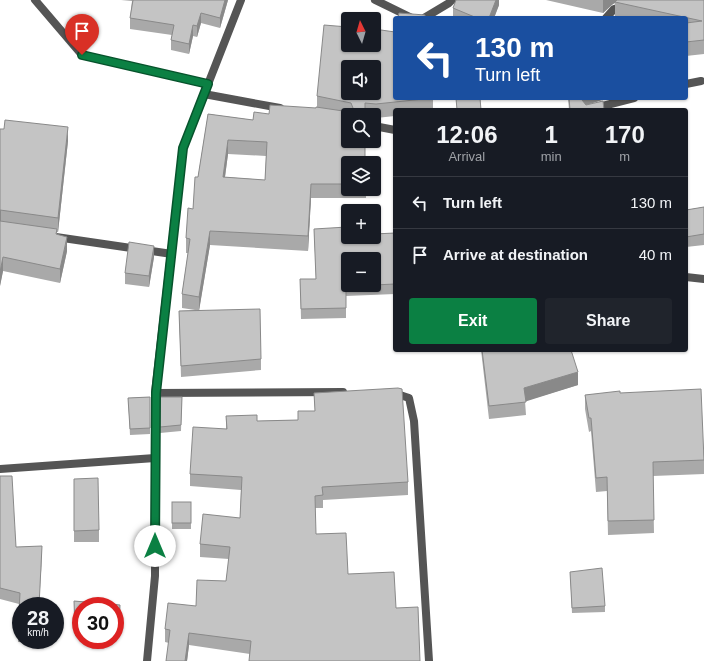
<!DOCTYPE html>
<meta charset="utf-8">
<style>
:root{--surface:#171b24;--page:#20242c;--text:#f1f3f6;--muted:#9ea1a6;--line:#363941;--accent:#0b8043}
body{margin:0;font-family:Arial,sans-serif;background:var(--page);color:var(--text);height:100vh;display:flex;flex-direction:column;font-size:15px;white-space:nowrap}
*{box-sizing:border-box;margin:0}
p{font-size:13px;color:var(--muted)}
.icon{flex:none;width:22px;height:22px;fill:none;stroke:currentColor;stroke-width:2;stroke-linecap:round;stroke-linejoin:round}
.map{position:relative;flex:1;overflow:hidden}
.side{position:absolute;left:393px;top:108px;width:295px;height:244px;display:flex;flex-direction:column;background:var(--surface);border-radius:4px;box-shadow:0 1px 3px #0004}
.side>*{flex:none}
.top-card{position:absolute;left:393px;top:16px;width:295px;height:84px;border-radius:4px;box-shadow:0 1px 3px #0004;background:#1a4fa0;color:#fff;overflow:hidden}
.needle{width:26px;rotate:355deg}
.controls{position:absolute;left:341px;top:12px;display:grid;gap:8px}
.controls a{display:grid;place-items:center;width:40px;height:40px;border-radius:4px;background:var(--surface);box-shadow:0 1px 3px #0004;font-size:20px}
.speed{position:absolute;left:12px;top:597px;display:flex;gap:8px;font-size:20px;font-weight:700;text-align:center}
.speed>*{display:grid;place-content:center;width:52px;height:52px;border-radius:50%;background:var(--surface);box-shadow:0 1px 3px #0004;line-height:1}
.speed small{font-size:10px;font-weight:400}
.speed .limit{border:6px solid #d22;background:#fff;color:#111}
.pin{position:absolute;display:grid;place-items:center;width:34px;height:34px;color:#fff;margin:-41px -17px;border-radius:50% 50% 50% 0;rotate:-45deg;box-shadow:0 0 4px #0007}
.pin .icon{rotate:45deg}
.me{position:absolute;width:44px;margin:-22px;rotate:0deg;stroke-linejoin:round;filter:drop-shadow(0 0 3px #0008)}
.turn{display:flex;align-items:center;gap:14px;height:84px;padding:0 16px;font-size:18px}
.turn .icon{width:52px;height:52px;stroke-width:2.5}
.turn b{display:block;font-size:28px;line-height:34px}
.eta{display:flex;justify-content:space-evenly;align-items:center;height:68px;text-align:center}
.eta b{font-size:24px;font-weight:700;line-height:28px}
.cta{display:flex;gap:8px;margin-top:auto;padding:8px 16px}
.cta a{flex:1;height:46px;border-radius:4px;background:var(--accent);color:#fff;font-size:16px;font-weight:700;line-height:46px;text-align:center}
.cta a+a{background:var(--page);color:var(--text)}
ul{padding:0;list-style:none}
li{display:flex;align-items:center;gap:12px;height:52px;padding:0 16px;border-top:1px solid var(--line)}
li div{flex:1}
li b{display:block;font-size:15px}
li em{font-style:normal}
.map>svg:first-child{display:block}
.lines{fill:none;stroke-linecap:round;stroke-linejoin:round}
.street{stroke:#555;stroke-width:8}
.wall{fill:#a9a9a9;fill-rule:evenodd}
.shaded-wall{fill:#898989}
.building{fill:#c4c4c4;stroke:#898989;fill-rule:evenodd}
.route-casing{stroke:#07532c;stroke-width:10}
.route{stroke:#0b8043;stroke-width:7}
</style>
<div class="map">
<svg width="704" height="661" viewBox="0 0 704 661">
<rect width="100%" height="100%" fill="#fff"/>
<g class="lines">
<g class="street">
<polyline points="35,0 82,55 208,84"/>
<polyline points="375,0 412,18"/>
<polyline points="424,18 449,3 452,0"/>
<polyline points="606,18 614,9 624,6"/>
<polyline points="686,84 701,81"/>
<polyline points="204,94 280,108"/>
<polyline points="587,110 634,98"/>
<polyline points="374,126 395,130"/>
<polyline points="56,237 172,254"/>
<polyline points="686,277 704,279"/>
<polyline points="155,393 343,392"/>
<polyline points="394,393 409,398 414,421 429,661"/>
<polyline points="0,469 155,458"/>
<polyline points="147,661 155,576 155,393 183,148 241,0"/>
</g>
</g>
<g class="wall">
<polygon points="121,0 228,0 220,28 201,23 197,37 193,36 189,54 171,50 171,40 172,35 130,29 130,18 132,1"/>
<polygon points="499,0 499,5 494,18 453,18 453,8"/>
<polygon points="546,0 704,0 704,54 686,56 686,18 624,18 615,16 615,3 613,4 603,13"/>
<path d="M 317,96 L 433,98 L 433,110 L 395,110 L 395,116 L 376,118 L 374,118 L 374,115 L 348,115 L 348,189 L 366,189 L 366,198 L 311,198 L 308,251 L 210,245 L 199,310 L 261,359 L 261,370 L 181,377 L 179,311 L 195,310 L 182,308 L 182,294 L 188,253 L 186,253 L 186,238 L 193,209 L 198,177 L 208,114 L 253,120 L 269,114 L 316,108 L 317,107 ZM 228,154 L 266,156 L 265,180 L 225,177 Z"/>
<polygon points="549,98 568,98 549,100"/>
<polygon points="568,98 602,98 602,100 590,104 604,110 569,110"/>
<polygon points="0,129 68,141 58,232 57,232 57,235 67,251 60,283 3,271 0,286"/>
<polygon points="704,207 704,245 686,247 686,210"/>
<polygon points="314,229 347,235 395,233 395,294 346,296 346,318 301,319 300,279 316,279"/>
<polygon points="154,257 149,287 125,284 125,273"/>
<polygon points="481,350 571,350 578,385 525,401 526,415 489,419"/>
<polygon points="314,393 408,482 408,495 323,500 323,508 315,508 250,654 189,645 187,661 166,661 169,643 165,642 165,629 196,606 226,581 229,559 200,557 200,544 240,518 241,490 190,486 190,474 226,429 226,416 257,421 298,420 315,411"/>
<polygon points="620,393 704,452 704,474 653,476 654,533 608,535 607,491 596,492 591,431 589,432 585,409 585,395"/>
<polygon points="150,397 150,434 130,435 128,398"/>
<polygon points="160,397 182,397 181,431 160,433"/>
<polygon points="0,476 16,547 42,556 21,606 21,640 38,640 38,643 18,642 19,604 0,599"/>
<polygon points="74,479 99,530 99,542 74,542"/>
<rect x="172" y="502" width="19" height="27"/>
<polygon points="570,572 605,606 605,612 572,613"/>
<polygon points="74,601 120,605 119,631 115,630 115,606 81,606 81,637 75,636"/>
</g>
<g class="shaded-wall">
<polygon points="225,0 228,0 220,28 220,18"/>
<polygon points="496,0 499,0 499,5 494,18 489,18"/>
<polygon points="603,0 628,0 615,2 615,3 613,4 603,13"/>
<polygon points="201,13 201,23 197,37 197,26"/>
<polygon points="193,25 193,36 189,54 189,44"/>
<polygon points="583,98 602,98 602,100 583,106 582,100"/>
<polygon points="68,127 68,141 58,232 58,218"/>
<polygon points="228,140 228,154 223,191 223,177"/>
<polygon points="311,184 311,198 308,251 308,236"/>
<rect x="0" y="210" width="1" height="14"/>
<polygon points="210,231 210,245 199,311 199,297"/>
<polygon points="67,237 67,251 60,283 60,269"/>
<polygon points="154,246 154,257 149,287 149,276"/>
<polygon points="3,257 3,271 0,286 0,272"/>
<polygon points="578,372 578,385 524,402 524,388"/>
<polygon points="42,546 42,556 39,606"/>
<polygon points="189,633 189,645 187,661 185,661"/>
</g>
<g class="building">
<polygon points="133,0 225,0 220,18 201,13 197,26 193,25 189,44 171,40 174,25 130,18"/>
<polygon points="456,0 496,0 489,18 477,18 453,8"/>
<polygon points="617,0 704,0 704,40 686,42 686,23 702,21 615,2"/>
<polygon points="399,13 425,15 425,18 398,18"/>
<path d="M 324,25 L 348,27 L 348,45 L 374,45 L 374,29 L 395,32 L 395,98 L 433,98 L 376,104 L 365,103 L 365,115 L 348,115 L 348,141 L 365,141 L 365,163 L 348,163 L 348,184 L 311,184 L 308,236 L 210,231 L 199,297 L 182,294 L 190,239 L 186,238 L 188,208 L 193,209 L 195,177 L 198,177 L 208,114 L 253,120 L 254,112 L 269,114 L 270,105 L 316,108 L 316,107 L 350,112 L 353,108 L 351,103 L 317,96 ZM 348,67 L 374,67 L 374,93 L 348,93 ZM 228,140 L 267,142 L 265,180 L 223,177 Z"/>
<polygon points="456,98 480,98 481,110 457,110"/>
<polygon points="569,98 583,98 582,100 586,105 603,101 604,110 570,110"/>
<polygon points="5,120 68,127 58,218 0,210 0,129 4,129"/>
<polygon points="704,207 704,234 686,237 686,221 687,221 686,210"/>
<polygon points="0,221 57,229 56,234 67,237 60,269 3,257 0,272"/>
<polygon points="347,227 348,237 374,237 374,234 395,233 395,284 374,285 374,259 348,259 348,285 371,285 346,286 346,308 301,309 300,279 316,279 314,229"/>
<polygon points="129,242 154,246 149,276 125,273"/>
<polygon points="260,309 261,359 181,366 179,311"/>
<polygon points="482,350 571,350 578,372 524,388 526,402 489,406"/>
<polygon points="398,388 402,389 408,482 322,487 323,495 315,496 316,534 346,533 348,574 394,572 396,608 418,607 420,661 249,661 251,641 189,633 185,661 166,661 170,630 165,629 168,603 196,606 197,580 226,581 230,547 200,544 203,514 240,518 242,477 190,474 193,427 227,429 226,416 257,415 257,421 298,420 298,411 315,411 314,393"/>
<polygon points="701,389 704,460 653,462 654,520 608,521 607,477 596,478 591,418 589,418 585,395 620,391 620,393"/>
<polygon points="150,397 150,428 130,429 128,398"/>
<polygon points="160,397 182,397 181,425 160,427"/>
<polygon points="0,476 12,476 16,547 42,546 39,606 21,606 21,632 18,631 20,593 0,588"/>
<polygon points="98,478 99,530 74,531 74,479"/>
<rect x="172" y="502" width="19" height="21"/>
<polygon points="602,568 605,606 572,608 570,572"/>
<polygon points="74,601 120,605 119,625 115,624 115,606 81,606 81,631 75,631"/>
</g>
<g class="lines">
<g class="route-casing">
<polyline id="route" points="82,55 208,84 183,148 156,393 155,546"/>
</g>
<use href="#route" class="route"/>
</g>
</svg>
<div class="controls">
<a><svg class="needle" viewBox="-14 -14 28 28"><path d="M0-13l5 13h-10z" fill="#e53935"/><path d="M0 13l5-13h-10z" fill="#9ea1a6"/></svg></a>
<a><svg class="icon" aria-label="sound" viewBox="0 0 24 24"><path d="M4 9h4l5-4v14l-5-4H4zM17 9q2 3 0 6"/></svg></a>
<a><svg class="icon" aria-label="search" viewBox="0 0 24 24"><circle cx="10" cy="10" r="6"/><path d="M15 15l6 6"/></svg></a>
<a><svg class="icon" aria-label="layers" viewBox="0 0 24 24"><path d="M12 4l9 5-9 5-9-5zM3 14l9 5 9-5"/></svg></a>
<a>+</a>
<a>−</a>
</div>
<div class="speed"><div>28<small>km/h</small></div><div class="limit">30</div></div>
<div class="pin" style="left:82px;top:55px;background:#d93025"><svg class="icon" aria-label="arrive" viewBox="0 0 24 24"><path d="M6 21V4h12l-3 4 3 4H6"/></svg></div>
<svg class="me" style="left:155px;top:546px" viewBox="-20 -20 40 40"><circle r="19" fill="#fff"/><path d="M0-13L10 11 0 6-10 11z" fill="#0b8043"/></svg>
<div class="top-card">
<div class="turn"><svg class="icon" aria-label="left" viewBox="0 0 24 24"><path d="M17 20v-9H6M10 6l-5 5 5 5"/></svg><div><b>130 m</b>Turn left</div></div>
</div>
<section class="side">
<div class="eta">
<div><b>12:06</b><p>Arrival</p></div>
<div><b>1</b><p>min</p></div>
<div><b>170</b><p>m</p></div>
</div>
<ul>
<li><svg class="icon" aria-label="left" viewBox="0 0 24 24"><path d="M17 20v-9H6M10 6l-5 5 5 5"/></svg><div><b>Turn left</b></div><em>130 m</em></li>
<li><svg class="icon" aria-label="arrive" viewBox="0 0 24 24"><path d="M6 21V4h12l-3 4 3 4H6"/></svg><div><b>Arrive at destination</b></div><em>40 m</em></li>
</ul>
<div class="cta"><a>Exit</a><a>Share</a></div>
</section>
</div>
